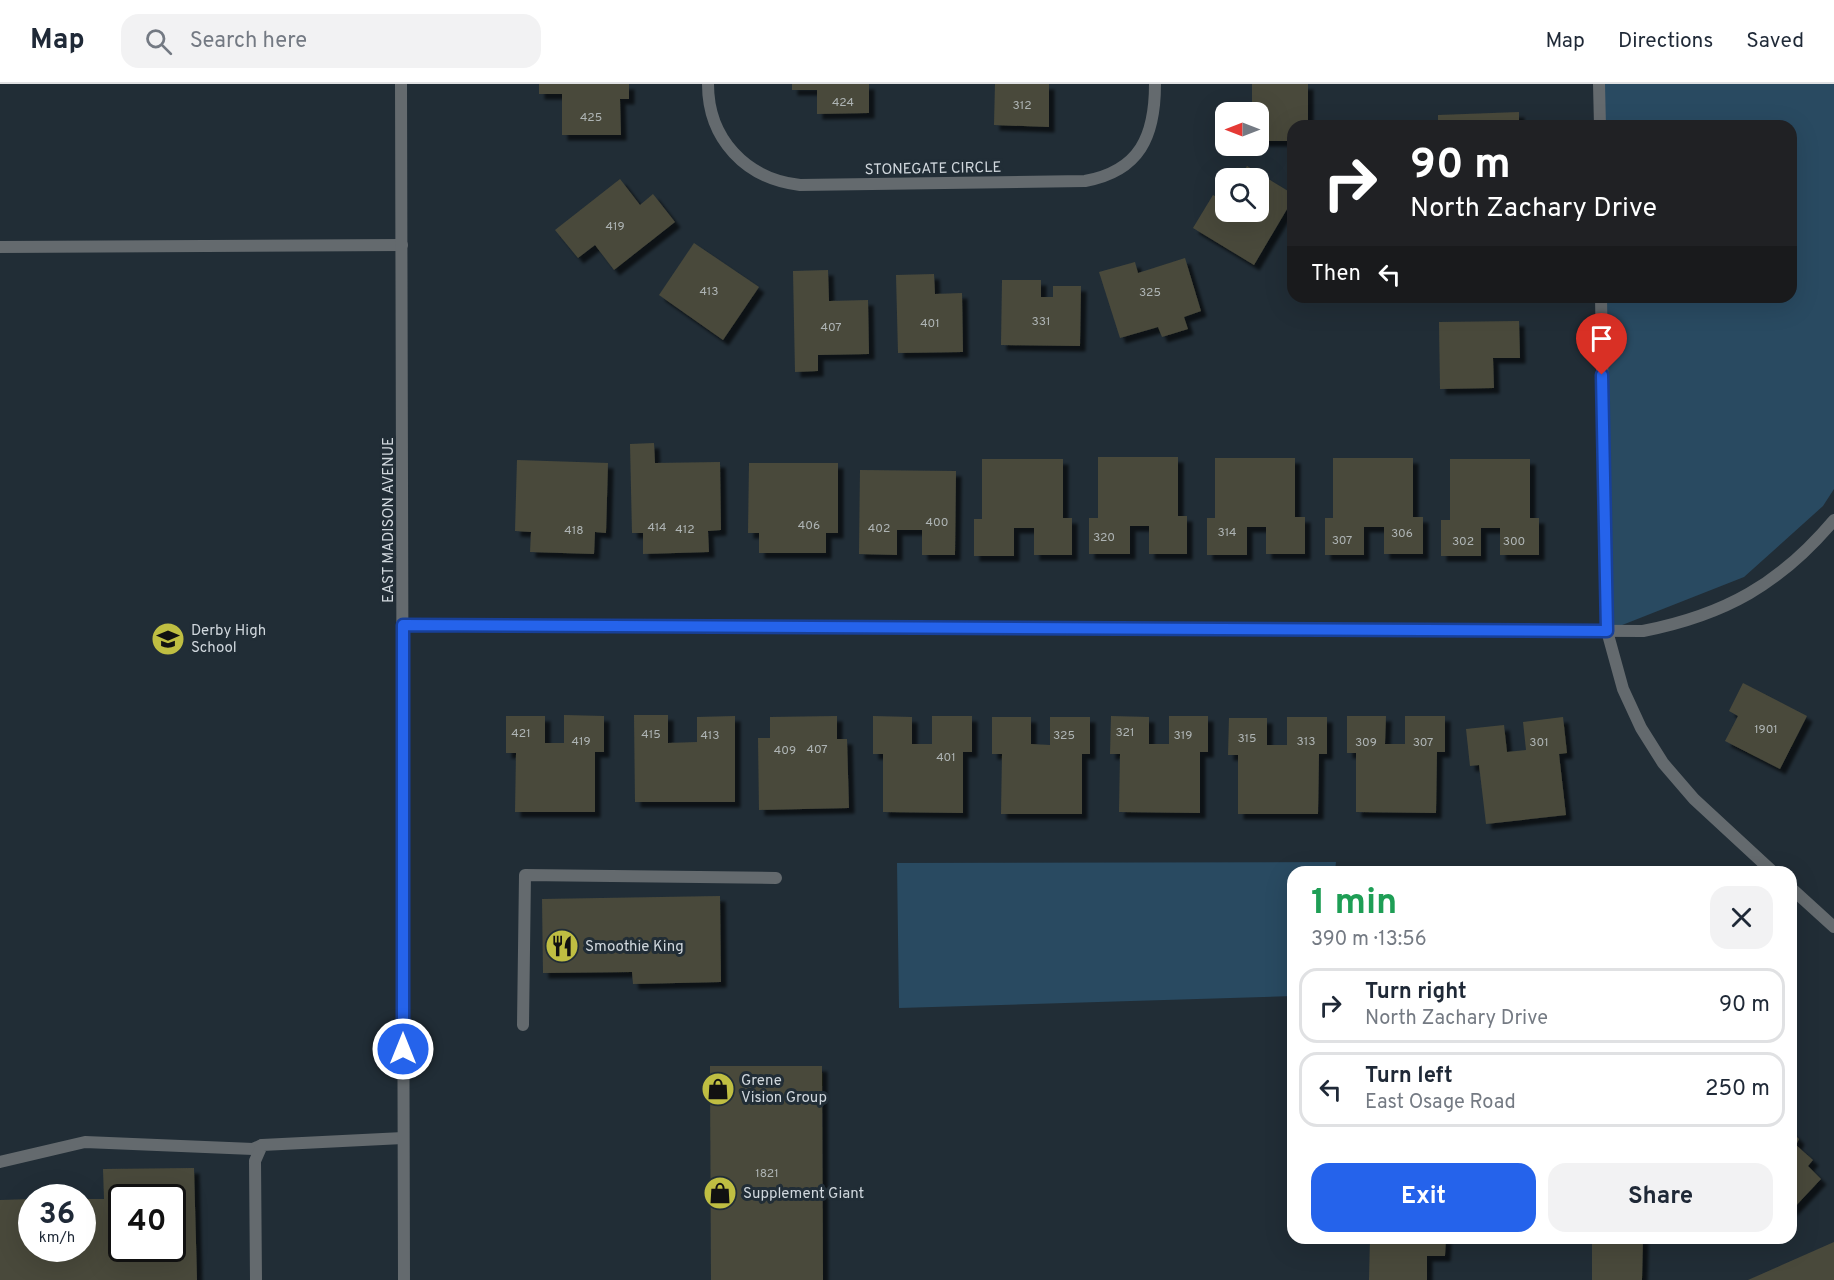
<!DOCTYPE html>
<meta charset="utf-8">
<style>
:root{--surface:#fff;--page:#f2f2f3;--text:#1f2937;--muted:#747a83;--line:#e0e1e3;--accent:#2563eb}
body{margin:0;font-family:Overpass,sans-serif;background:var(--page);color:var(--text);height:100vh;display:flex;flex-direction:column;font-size:22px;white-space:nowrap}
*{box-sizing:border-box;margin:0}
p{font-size:20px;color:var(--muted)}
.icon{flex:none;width:33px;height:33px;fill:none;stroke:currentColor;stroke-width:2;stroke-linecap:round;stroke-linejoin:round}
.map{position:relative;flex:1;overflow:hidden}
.drawer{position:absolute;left:1287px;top:782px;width:510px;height:378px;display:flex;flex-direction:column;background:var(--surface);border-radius:18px;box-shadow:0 6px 24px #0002}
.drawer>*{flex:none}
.top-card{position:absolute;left:1287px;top:36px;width:510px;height:183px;border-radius:18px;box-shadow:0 6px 24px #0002;background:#202124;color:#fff;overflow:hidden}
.needle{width:39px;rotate:270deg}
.buttons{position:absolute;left:1215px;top:18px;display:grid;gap:12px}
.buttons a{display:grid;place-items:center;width:54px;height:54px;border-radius:12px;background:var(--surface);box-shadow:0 6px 24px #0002;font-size:30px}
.speed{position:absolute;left:18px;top:1100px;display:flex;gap:12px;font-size:30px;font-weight:700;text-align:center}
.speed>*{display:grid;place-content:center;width:78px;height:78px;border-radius:50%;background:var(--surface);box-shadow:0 6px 24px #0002;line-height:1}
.speed small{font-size:15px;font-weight:400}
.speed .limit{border:3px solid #111;border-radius:9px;background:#fff;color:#111}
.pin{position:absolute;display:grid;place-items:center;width:51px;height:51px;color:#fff;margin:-62px -26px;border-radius:50% 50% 50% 0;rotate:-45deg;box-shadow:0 0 6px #0007}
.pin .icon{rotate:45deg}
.me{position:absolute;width:66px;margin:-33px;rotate:0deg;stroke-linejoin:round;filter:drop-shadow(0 0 4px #0008)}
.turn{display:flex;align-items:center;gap:21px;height:126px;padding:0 24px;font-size:27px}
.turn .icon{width:78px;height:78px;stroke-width:2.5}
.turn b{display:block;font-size:42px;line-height:51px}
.then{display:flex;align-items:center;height:57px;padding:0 24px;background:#0003;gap:12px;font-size:22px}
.round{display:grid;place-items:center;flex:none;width:63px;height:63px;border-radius:18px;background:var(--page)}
.overview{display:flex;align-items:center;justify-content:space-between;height:102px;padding:0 24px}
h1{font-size:36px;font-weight:700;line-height:45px;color:#1e9e55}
.primary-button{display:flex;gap:12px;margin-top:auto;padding:12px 24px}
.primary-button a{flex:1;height:69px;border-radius:18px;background:var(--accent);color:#fff;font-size:24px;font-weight:700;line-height:69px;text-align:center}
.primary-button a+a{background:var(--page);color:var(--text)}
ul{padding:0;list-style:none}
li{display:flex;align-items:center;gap:18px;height:75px;margin:0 12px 9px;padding:0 12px;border:3px solid var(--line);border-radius:18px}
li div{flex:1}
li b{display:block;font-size:22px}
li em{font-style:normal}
header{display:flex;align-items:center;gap:36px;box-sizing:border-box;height:84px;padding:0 30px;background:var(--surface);border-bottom:2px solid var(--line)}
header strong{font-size:28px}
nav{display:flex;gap:33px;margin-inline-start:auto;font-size:21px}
.search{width:420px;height:54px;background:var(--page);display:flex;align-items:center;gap:15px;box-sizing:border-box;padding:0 21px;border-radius:18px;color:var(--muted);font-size:22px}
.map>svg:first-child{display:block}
.green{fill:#294a61}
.building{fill:#49493b;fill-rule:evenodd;filter:url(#shadow)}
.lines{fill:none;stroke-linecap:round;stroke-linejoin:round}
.service{stroke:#646a6e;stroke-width:12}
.minor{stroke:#646a6e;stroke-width:12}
.tertiary{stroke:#646a6e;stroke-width:12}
.route-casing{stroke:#184099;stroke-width:15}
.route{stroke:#2563eb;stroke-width:10}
.labels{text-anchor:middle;stroke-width:6;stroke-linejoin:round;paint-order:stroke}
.number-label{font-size:12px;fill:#aeb4b4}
.street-label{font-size:15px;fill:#d0d7dd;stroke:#212d36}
.poi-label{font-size:15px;fill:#d0d7dd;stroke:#212d36;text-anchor:start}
</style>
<header>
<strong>Map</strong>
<div class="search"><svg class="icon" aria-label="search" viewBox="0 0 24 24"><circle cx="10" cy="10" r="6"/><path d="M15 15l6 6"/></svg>Search here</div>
<nav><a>Map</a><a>Directions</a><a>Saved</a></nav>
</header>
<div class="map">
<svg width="1834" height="1196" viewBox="0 0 1834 1196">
<defs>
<filter id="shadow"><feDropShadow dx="5.5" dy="5.5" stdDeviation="1.5" flood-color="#0009"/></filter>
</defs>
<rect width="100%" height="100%" fill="#212d36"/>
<g class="green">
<polygon points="1599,0 1834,0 1834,405 1823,422 1744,493 1607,547 1601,213 1791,213 1791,42 1600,42"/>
<polygon points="1336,778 1335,787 1293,788 1293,912 899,924 897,779"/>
</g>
<g class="building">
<polygon points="539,0 629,0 629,15 620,15 621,51 562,51 562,10 539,10"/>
<polygon points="792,0 869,0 869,29 817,30 817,6 792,6"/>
<polygon points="995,0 1049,0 1049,43 994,41"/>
<polygon points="1252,0 1308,0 1308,42 1293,42 1293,57 1258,57 1258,28 1237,28 1237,19 1252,19"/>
<polygon points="1519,28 1519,42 1438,42 1438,31"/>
<polygon points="1247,82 1293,110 1293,115 1254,181 1193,144 1213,111 1226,118 1226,128 1258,128 1258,94 1239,94"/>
<polygon points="620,95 640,121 653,110 675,138 614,186 595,161 578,174 555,146"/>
<polygon points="694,159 759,203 723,256 659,211"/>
<polygon points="1185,174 1201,227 1184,233 1188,245 1162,253 1158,243 1120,254 1099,188 1135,178 1138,189"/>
<polygon points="828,186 829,217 868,216 869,270 818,271 818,287 795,288 793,187"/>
<polygon points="934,190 935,210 962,209 963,268 898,269 896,191"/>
<polygon points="1002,196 1041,196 1041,213 1053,213 1053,202 1081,202 1080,262 1001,261"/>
<polygon points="1519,237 1520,274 1493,274 1494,304 1440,305 1439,238"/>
<polygon points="654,359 655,379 720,378 721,446 708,447 709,468 643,470 643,449 632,449 630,360"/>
<polygon points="1098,373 1178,373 1178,432 1187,432 1187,470 1149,470 1149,442 1130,442 1130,470 1089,470 1089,434 1098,434"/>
<polygon points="1215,374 1295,374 1295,433 1305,433 1305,470 1266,470 1266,443 1247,443 1247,471 1207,471 1207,434 1215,434"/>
<polygon points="1333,374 1413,374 1413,433 1423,433 1423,470 1384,470 1384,443 1364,443 1364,471 1325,471 1325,434 1333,434"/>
<polygon points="982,375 1063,375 1063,434 1072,434 1072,471 1034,471 1034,444 1014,444 1014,472 974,472 974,435 982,435"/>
<polygon points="1450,375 1530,375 1530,434 1539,434 1539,471 1500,471 1500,444 1481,444 1481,472 1441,472 1441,436 1450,436"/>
<polygon points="517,376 608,379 606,449 595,448 594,470 530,468 531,448 515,447"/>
<polygon points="749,379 838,379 838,449 826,449 826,469 759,469 759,449 748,449"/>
<polygon points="860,386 956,387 955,471 922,471 922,446 897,446 897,471 859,470"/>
<polygon points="1743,599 1807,632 1780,685 1725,657 1738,632 1729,627"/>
<polygon points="564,631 604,632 604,668 595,668 595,728 515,728 516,669 506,669 506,632 545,632 545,659 564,659"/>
<polygon points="634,631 668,631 668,659 697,658 697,633 735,632 735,718 635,718"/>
<polygon points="837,632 837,655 847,655 849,724 759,726 758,654 770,654 770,633"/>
<polygon points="873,632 912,633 912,660 932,660 932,632 972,632 972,668 963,668 963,729 883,728 883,670 873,670"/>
<polygon points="1111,632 1149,633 1149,660 1169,660 1169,632 1208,632 1208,668 1200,668 1200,729 1119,728 1120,670 1110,670"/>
<polygon points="1347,632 1386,632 1385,660 1405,660 1405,632 1445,632 1445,668 1437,668 1436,729 1356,728 1356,669 1347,669"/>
<polygon points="992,633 1031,633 1031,660 1050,661 1050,633 1090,633 1090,670 1082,670 1082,730 1001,730 1002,670 992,670"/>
<polygon points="1287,633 1327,633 1327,670 1319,670 1318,730 1238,730 1238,671 1228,671 1229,634 1267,634 1267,661 1287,661"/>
<polygon points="1563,633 1567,669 1559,670 1566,731 1486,740 1479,681 1470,682 1466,645 1504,641 1507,668 1526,666 1523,638"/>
<polygon points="720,812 721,898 633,900 632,888 543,889 542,815"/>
<polygon points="710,982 822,982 823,1196 711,1196"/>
<polygon points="1791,1047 1799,1055 1796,1061 1813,1076 1808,1082 1821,1095 1791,1127"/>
<path d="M 194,1084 L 197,1196 L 0,1196 L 0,1116 L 32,1115 L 32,1164 L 82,1164 L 82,1115 L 104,1115 L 103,1085 ZM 122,1113 L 172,1113 L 172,1164 L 122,1164 Z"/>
<polygon points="1370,1154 1446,1154 1445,1172 1427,1172 1427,1196 1369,1196"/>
<polygon points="1592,1154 1643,1154 1642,1196 1592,1196"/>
<polygon points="1834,1158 1834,1196 1748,1196"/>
</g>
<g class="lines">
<g class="service">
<polyline points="0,163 402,161"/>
<polyline points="523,941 525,791 776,794"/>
<polyline points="0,1078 85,1058 253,1065 262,1061"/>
<polyline points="256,1196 255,1077 262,1061 403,1054"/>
</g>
<g class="minor">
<path d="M 708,0 C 708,55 746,95 800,101 L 1085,97 C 1140,87 1155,52 1155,0"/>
<polyline points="1599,0 1600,42"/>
<polyline points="1601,213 1607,547 1623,605 1641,644 1663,679 1694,715 1773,788"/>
<path d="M 403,541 L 1643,547 C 1725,531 1780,500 1834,436"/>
<polyline points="1791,804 1834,843"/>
</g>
<polyline class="tertiary" points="401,0 404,1196"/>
</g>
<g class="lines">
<g class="route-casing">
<polyline id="route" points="403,965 403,541 1607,547 1602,291"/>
</g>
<use href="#route" class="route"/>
</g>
<defs>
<g id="school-disc" transform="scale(1.725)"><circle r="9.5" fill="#bfbe42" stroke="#212d36"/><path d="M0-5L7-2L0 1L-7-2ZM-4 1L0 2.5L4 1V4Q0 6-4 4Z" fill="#111"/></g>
<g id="restaurant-disc" transform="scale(1.725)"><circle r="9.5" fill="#bfbe42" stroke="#212d36"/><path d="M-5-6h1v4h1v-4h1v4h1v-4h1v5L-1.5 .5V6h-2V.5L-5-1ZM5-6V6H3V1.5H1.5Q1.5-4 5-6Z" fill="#111"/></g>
<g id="shop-disc" transform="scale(1.725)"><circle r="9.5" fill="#bfbe42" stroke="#212d36"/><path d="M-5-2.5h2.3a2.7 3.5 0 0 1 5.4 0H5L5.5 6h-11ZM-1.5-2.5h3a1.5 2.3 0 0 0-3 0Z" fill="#111"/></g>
</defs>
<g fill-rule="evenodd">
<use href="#school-disc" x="168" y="555"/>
<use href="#restaurant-disc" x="562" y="862"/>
<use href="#shop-disc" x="718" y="1005"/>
<use href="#shop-disc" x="720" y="1109"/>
</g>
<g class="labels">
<g class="number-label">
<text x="843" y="22">424</text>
<text x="1022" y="25">312</text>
<text x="591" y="37">425</text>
<text x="615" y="146">419</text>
<text x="709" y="211">413</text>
<text x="1150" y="212">325</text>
<text x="1041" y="241">331</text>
<text x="930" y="243">401</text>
<text x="831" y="247">407</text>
<text x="937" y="442">400</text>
<text x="809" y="445">406</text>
<text x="657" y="447">414</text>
<text x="879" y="448">402</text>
<text x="685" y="449">412</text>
<text x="574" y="450">418</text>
<text x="1227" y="452">314</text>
<text x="1402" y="453">306</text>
<text x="1104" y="457">320</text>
<text x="1342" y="460">307</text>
<text x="1463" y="461">302</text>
<text x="1514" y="461">300</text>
<text x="1766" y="649">1901</text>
<text x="1125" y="652">321</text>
<text x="521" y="653">421</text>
<text x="651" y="654">415</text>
<text x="710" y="655">413</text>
<text x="1064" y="655">325</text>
<text x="1183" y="655">319</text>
<text x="1247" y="658">315</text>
<text x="581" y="661">419</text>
<text x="1306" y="661">313</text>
<text x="1366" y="662">309</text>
<text x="1423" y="662">307</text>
<text x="1539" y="662">301</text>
<text x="817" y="669">407</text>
<text x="785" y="670">409</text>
<text x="946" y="677">401</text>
<text x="767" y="1093">1821</text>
</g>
<g class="street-label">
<text transform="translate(933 84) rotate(-1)" y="5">STONEGATE CIRCLE</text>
<text transform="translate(388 436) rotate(-90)" y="5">EAST MADISON AVENUE</text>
</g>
<g class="poi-label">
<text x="191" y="551">Derby High<tspan x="191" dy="17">School</tspan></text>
<text x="585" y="867">Smoothie King</text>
<text x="741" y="1001">Grene<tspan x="741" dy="17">Vision Group</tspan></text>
<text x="743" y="1114">Supplement Giant</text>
</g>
</g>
</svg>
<div class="buttons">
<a><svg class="needle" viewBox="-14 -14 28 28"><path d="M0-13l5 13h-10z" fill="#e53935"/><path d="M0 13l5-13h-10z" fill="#747a83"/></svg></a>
<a><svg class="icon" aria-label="search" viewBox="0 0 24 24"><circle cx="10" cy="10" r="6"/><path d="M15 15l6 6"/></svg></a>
</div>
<div class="speed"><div>36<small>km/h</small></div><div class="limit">40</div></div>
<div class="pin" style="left:1602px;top:291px;background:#d93025"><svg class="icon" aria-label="arrive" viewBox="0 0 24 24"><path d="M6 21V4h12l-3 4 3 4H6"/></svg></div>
<svg class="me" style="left:403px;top:965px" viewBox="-20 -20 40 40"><circle r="17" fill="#2563eb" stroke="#fff" stroke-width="3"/><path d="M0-11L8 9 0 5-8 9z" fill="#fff"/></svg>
<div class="top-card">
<div class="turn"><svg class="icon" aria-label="right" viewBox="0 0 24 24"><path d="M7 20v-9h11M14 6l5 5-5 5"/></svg><div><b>90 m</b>North Zachary Drive</div></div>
<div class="then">Then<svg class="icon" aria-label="left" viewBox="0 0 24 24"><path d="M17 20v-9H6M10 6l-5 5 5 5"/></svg></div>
</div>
<section class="drawer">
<div class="overview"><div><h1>1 min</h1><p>390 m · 13:56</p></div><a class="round"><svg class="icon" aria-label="close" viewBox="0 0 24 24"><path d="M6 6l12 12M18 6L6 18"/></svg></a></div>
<ul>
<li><svg class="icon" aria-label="right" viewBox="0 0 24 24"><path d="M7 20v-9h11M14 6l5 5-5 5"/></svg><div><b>Turn right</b><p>North Zachary Drive</p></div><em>90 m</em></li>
<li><svg class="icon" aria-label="left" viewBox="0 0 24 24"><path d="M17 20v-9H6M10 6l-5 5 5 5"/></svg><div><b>Turn left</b><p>East Osage Road</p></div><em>250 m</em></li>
</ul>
<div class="primary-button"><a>Exit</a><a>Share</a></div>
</section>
</div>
